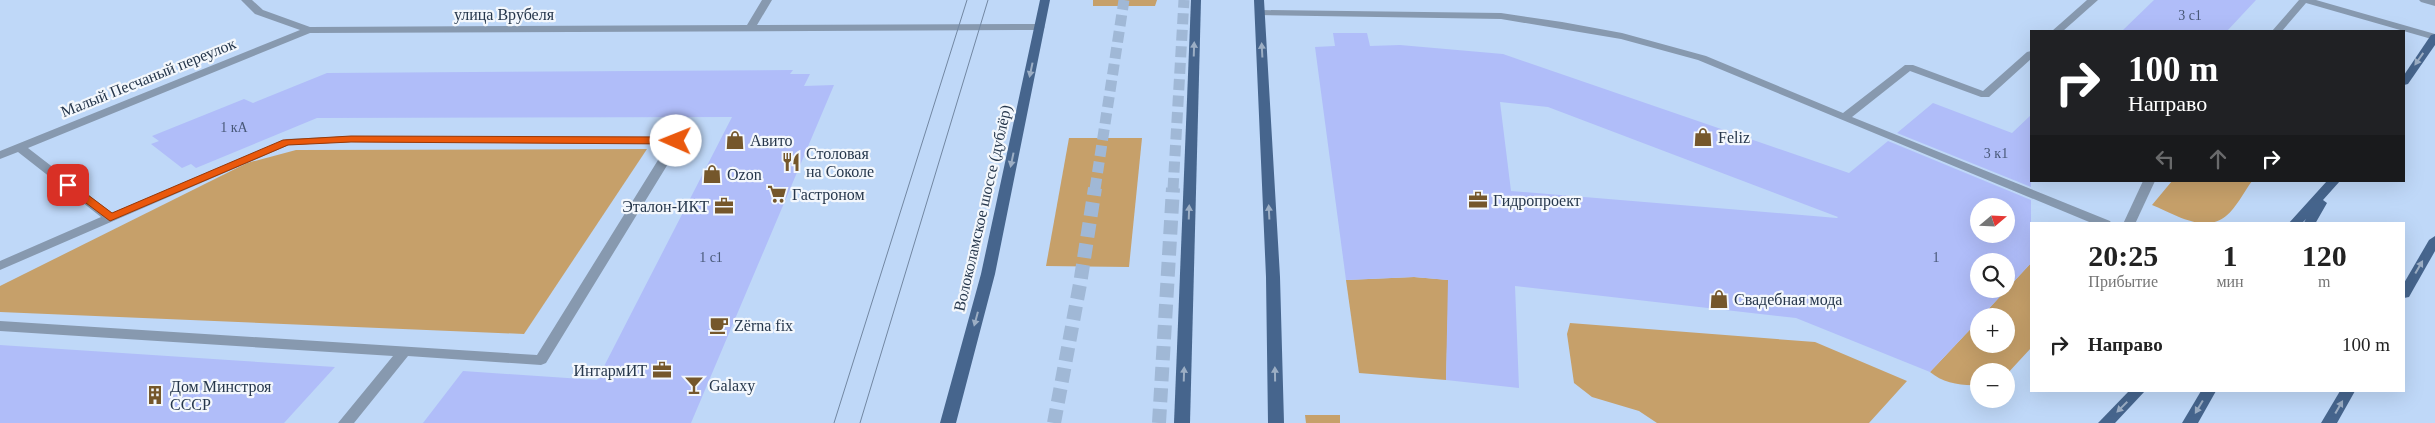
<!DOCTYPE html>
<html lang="ru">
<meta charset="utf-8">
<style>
:root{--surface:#fff;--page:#f2f2f2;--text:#222;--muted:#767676}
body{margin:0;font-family:"Times New Roman",serif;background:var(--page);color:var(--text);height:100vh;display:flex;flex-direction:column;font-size:19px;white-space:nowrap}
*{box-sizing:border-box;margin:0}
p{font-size:16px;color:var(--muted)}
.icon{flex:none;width:28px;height:28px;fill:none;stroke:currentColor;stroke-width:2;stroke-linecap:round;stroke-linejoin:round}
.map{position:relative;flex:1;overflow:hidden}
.panel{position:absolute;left:2030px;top:222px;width:375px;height:170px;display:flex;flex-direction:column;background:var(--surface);border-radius:0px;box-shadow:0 5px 20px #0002}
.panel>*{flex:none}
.top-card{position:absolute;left:2030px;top:30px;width:375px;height:152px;border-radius:0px;box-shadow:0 5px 20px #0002;background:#202124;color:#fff;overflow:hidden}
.needle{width:32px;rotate:71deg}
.fabs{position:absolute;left:1970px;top:198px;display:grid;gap:10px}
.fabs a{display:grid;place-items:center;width:45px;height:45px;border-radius:50%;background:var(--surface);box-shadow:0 5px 20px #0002;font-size:25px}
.pin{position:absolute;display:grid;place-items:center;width:42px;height:42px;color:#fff;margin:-21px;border-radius:10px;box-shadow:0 2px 8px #0006}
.me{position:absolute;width:55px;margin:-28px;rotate:271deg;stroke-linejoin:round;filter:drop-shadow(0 0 4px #0008)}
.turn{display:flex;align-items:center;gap:18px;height:105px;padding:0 15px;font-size:22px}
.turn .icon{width:65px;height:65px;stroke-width:2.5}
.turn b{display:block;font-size:35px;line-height:42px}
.lanes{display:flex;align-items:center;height:48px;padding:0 15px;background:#0003;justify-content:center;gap:25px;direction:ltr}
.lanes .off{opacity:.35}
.eta{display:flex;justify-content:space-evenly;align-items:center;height:85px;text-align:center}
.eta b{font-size:30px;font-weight:800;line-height:35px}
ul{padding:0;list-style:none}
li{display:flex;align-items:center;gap:15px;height:75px;padding:0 15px}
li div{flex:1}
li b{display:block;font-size:19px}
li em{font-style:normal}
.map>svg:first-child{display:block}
.green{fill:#c6a06a}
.building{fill:#b0bdf9;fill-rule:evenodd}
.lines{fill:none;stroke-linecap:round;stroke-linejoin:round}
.major-tunnel-far1{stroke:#a0b8d6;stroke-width:11;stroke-dasharray:11 5.5;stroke-linecap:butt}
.major-tunnel{stroke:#a0b8d6;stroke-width:14;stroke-dasharray:14 7;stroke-linecap:butt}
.minor{fill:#8799af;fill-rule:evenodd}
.major{fill:#46658d;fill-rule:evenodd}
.tram{stroke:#7287a2;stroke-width:1}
.oneway{fill:#9caec4}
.route{fill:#ea580c;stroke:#983908}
.labels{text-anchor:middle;stroke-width:4.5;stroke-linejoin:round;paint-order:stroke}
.number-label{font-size:14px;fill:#485877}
.street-label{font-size:16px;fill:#26374c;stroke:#f3f7fc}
.poi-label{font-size:16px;fill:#26374c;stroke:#f3f7fc;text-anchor:start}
</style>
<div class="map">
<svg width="2435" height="423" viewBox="0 0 2435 423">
<rect width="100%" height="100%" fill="#bfd8f8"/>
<g class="green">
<polygon points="1093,0 1157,0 1155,6 1093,6"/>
<polygon points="1069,138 1142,138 1129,267 1046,266"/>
<polygon points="647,149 524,334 0,312 0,286 247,163 296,150"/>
<path d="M 2172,181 L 2252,181 C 2244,192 2236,208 2226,216 C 2205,234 2174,214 2152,205 Z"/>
<path d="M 2031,263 L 2031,348 L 2006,375 L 2006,371 L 1979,371 L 1979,385 C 1961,386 1943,383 1930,372 L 1979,320 L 1979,344 L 2006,344 L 2006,316 L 1982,316 Z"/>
<polygon points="1414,277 1449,280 1446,380 1359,373 1346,280"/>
<polygon points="1570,323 1815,342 1907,381 1869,423 1657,423 1639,411 1592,397 1574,383 1567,334"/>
<polygon points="1305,415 1340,415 1340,423 1306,423"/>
</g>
<g class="building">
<polygon points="2154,0 2256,0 2227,31 2122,31"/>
<path d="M 1333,33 L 1367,33 L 1370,46 L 1400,45 L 1503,54 L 1849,173 L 1888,141 L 2031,200 L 2031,263 L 1982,316 L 1979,316 L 1979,320 L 1930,372 L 1796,318 L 1515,286 L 1519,388 L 1446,380 L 1448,280 L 1414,277 L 1346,280 L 1315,47 L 1335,46 ZM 1500,102 L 1548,107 L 1838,217 L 1837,218 L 1511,191 ZM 1979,206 L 2006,206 L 2006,234 L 1979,234 ZM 1979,261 L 2006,261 L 2006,289 L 1979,289 Z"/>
<polygon points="793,70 790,74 810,74 804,86 834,85 691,423 423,423 463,371 597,380 732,117 317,118 196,168 191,164 182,168 151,144 159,141 152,136 244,99 253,103 327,73"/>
<polygon points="1933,103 2012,133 2031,115 2031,187 1897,133"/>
<polygon points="0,345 244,361 335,367 284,423 0,423"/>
</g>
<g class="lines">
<g class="major-tunnel-far1">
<polyline points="1095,189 1124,0"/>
<polyline points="1173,189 1184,0"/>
</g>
<g class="major-tunnel">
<polyline points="1054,423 1080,284 1095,188"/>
<polyline points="1159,423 1173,188"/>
</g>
<g class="minor">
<polygon points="241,0 252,0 263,10 310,27 747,25 762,0 772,0 757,25 1040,24 1045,27 1040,30 310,33 28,148 112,213 287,139 351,136 680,139 682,141 546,363 541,365 408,356 354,423 338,423 393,356 0,331 0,321 537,355 668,144 351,142 289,145 0,270 0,261 101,217 18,152 0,159 0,151 300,30 255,14"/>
<polygon points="2087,0 2098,0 2063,31 2052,31"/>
<polygon points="2299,0 2316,0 2435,34 2435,40 2306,3 2282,31 2272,31"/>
<polygon points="2419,0 2435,0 2435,6 2421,2"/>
<polygon points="1260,10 1501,13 1562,22 1622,33 1706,56 1843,113 1905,65 1913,65 1983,91 2027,52 2031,51 2031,59 1989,97 1981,97 1910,71 1852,117 2110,221 2112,224 2094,224 1698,60 1621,39 1501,19 1256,15 1255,13"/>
<polygon points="2143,181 2155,181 2135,224 2123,224"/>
</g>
<g class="major">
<polygon points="1040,0 1050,0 995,274 956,423 940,423 981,274"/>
<polygon points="1191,0 1201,0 1190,423 1174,423"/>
<polygon points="1254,0 1264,0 1280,277 1284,423 1268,423 1266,277"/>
<polygon points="2435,34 2435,45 2408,84 2404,85 2404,75 2431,35"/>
<polygon points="2327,181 2340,181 2323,200 2327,203 2315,224 2303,224 2306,219 2301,224 2288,224"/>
<polygon points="2435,236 2435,251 2409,297 2404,298 2404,283 2429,240"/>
<polygon points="2129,391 2145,391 2115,423 2098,423"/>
<polygon points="2201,391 2216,391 2198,423 2182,423"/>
<polygon points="2340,391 2355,391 2337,423 2321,423"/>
</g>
<g class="tram">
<polyline points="834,423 967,0"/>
<polyline points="860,423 988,0"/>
</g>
</g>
<defs><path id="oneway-solid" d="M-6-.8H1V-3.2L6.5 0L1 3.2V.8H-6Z" transform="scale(1.25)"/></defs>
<g class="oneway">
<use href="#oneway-solid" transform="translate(1194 49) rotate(-88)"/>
<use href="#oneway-solid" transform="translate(1262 50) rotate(-93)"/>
<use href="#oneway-solid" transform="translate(2419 59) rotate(125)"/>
<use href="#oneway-solid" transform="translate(1031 70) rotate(102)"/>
<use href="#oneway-solid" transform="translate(1012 160) rotate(102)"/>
<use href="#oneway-solid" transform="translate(1189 212) rotate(-88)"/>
<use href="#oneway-solid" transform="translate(1269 212) rotate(-93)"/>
<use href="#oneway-solid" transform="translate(2419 267) rotate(-60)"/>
<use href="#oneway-solid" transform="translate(976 319) rotate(105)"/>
<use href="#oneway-solid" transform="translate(1184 374) rotate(-88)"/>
<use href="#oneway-solid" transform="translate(1275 374) rotate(-91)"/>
<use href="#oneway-solid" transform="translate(2122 407) rotate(135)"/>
<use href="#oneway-solid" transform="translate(2199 407) rotate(121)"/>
<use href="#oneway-solid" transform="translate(2339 407) rotate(-60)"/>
</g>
<polygon class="route" points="351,136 676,137 681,141 676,144 351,142 288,145 110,221 62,185 68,182 72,183 112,213 283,140"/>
<defs>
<g id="shop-bare" transform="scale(1.5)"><path d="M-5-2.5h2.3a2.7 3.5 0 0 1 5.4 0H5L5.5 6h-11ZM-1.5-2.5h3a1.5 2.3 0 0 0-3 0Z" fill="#75572b" stroke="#f3f7fc" stroke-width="2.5" paint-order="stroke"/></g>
<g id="restaurant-bare" transform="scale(1.5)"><path d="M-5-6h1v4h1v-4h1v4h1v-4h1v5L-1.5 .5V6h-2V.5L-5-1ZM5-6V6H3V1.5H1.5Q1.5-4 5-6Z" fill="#75572b" stroke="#f3f7fc" stroke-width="2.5" paint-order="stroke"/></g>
<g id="supermarket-bare" transform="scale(1.5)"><path d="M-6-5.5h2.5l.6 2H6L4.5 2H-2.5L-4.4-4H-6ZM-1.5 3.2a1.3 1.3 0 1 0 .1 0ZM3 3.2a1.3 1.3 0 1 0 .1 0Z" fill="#75572b" stroke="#f3f7fc" stroke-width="2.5" paint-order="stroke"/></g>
<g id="office-bare" transform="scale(1.5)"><path d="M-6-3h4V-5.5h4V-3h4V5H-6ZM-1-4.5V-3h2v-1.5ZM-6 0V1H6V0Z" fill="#75572b" stroke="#f3f7fc" stroke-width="2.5" paint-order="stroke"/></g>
<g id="cafe-bare" transform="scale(1.5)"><path d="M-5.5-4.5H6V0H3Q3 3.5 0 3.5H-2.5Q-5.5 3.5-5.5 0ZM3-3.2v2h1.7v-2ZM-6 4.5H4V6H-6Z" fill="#75572b" stroke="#f3f7fc" stroke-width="2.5" paint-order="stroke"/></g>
<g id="bar-bare" transform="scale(1.5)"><path d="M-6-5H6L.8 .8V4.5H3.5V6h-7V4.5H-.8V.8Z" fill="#75572b" stroke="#f3f7fc" stroke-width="2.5" paint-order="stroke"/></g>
<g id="building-bare" transform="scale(1.5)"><path d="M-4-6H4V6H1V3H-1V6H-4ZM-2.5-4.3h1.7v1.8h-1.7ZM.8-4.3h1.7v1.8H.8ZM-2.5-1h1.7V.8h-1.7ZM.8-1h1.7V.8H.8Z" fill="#75572b" stroke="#f3f7fc" stroke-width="2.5" paint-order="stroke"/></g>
</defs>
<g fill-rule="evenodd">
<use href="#shop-bare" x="1703" y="137"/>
<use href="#shop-bare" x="735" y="140"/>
<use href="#restaurant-bare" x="791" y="162"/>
<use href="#shop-bare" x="712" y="174"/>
<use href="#supermarket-bare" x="777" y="194"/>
<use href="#office-bare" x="1478" y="200"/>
<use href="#office-bare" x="724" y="206"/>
<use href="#shop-bare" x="1719" y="299"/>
<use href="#cafe-bare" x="719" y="325"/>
<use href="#office-bare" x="662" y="370"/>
<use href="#bar-bare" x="694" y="385"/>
<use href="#building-bare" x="155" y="395"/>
</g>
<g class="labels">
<g class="number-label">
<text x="2190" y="20">3 с1</text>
<text x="234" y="132">1 кА</text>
<text x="1996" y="158">3 к1</text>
<text x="711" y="262">1 с1</text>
<text x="1936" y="262">1</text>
</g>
<g class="street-label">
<text x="504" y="20">улица Врубеля</text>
<text transform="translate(148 77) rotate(-22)" y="6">Малый Песчаный переулок</text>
<text transform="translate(982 208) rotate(-77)" y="6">Волоколамское шоссе (дублёр)</text>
</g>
<g class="poi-label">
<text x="1718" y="143">Feliz</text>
<text x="750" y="146">Авито</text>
<text x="806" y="159">Столовая<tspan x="806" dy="18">на Соколе</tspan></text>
<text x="727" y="180">Ozon</text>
<text x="792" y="200">Гастроном</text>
<text x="1493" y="206">Гидропроект</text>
<text x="709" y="212" text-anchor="end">Эталон-ИКТ</text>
<text x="1734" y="305">Свадебная мода</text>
<text x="734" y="331">Zёrna fix</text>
<text x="647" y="376" text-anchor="end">ИнтармИТ</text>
<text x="709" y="391">Galaxy</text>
<text x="170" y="392">Дом Минстроя<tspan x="170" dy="18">СССР</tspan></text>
</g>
</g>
</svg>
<div class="fabs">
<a><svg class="needle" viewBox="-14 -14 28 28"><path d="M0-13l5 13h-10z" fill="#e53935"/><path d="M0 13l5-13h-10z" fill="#767676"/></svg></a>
<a><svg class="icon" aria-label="search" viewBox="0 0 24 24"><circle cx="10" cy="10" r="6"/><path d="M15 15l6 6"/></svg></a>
<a>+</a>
<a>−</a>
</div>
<div class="pin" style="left:68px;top:185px;background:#d93025"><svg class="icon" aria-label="arrive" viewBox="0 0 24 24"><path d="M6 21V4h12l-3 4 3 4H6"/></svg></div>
<svg class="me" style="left:676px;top:141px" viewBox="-20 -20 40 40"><circle r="19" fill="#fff"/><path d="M0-13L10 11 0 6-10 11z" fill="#ea580c"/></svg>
<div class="top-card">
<div class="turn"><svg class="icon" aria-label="right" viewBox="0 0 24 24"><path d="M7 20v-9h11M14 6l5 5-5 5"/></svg><div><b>100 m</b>Направо</div></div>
<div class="lanes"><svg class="icon off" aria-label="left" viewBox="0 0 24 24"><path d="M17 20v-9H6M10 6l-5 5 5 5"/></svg><svg class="icon off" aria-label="ahead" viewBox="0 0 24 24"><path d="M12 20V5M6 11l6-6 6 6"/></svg><svg class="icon" aria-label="right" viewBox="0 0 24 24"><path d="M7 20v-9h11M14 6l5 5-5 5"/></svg></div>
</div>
<section class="panel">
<div class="eta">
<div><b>20:25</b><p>Прибытие</p></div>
<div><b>1</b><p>мин</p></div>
<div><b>120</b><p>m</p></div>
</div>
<ul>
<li><svg class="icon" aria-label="right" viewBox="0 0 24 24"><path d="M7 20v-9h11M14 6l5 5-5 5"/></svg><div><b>Направо</b></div><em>100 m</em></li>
</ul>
</section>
</div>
